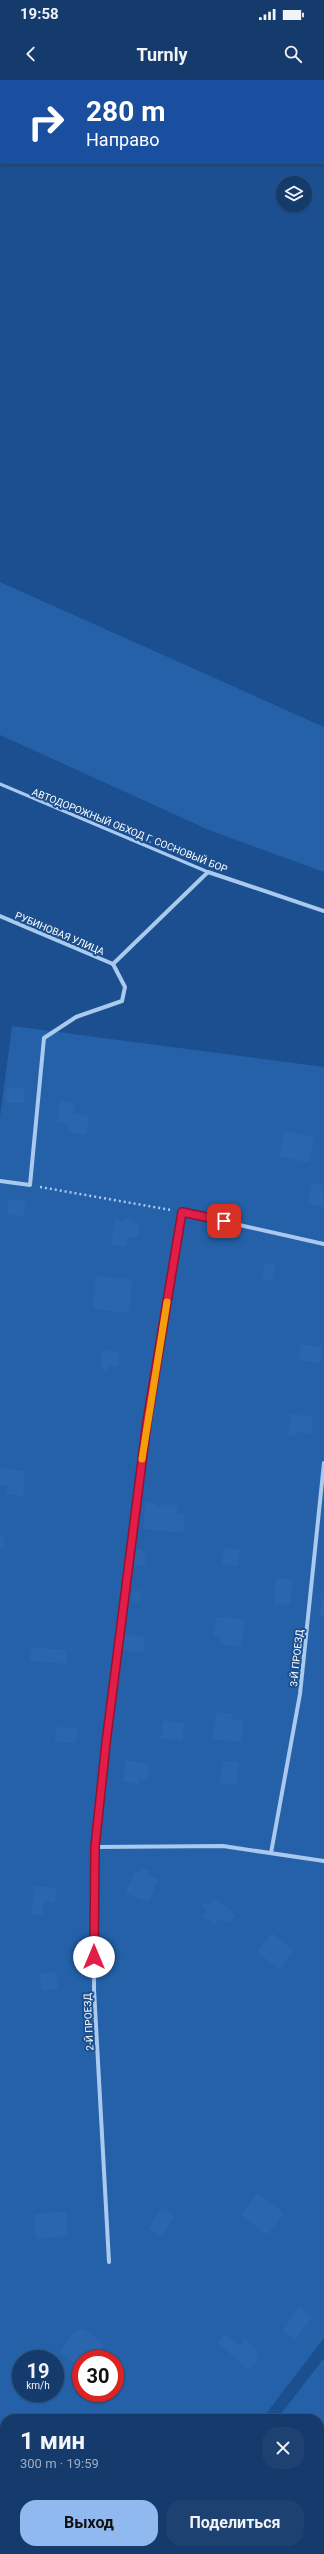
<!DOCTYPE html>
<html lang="ru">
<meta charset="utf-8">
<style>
:root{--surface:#143b6b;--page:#1d4271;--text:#f1f3f6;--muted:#9dadc1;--line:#33557e;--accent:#90b9f0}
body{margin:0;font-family:Roboto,sans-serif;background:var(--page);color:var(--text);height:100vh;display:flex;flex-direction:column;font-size:15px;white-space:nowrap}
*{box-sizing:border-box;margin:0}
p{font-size:13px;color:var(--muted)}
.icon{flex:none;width:22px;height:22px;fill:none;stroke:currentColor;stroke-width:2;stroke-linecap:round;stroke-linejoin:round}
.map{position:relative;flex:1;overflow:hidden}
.drawer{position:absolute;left:0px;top:2334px;width:324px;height:140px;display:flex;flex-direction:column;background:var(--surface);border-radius:16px 16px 0 0;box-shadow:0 1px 3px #0004,0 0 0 1px var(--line)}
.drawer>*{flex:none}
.banner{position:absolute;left:0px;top:0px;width:324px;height:84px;box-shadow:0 1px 3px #0004,0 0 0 1px var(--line);background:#1a4fa0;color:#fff;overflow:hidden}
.fabs{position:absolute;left:276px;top:96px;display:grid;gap:8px}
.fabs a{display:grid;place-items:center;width:36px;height:36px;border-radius:50%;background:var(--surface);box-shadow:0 1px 3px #0004,0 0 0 1px var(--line);font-size:20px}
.speed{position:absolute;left:12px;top:2270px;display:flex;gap:8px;font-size:20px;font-weight:700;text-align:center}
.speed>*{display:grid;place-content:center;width:52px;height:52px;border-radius:50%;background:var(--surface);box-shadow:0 1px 3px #0004,0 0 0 1px var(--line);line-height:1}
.speed small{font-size:10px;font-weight:400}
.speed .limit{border:6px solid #d22;background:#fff;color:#111}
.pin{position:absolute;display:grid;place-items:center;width:34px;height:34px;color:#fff;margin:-17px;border-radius:8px;box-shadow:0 2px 6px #0006}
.me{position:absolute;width:44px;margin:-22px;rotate:0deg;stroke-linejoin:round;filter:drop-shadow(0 0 3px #0008)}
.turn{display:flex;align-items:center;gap:14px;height:84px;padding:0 20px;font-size:18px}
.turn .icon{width:52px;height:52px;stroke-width:2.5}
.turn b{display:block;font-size:28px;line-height:34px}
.round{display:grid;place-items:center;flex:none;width:42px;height:42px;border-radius:16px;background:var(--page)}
.overview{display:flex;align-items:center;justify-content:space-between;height:68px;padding:0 20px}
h1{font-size:24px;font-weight:700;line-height:30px}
.action{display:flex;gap:8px;margin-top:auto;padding:8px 20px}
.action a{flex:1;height:46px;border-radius:16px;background:var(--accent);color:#111;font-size:16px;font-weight:700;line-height:46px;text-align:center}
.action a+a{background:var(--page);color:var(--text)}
.status{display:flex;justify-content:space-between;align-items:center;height:28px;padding:0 20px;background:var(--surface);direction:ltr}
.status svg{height:11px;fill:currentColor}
header{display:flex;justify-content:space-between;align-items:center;height:52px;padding:0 20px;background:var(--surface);font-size:18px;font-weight:700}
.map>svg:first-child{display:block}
.green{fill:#2461a8;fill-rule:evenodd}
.building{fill:#2a66ad}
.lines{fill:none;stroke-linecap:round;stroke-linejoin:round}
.path{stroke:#a9c9ee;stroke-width:2.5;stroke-dasharray:2 3;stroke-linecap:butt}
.service{stroke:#a9c9ee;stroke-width:3}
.minor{stroke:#a9c9ee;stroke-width:4}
.route-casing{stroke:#92132f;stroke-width:10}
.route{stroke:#e11d48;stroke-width:7}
.slow{stroke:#f59e0b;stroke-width:7}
.labels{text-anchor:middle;stroke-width:4;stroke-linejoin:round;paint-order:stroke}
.street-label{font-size:10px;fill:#fff;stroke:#1b4f8f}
</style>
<div class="status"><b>19:58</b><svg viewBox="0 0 49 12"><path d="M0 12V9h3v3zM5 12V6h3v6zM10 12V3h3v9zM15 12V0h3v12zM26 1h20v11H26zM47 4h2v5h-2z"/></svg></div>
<header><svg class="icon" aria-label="back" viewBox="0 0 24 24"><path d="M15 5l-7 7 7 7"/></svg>Turnly<svg class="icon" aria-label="search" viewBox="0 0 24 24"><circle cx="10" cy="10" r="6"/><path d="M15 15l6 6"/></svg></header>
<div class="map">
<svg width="324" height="2474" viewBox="0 0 324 2474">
<rect width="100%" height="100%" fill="#1b4f8f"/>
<g class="green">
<polygon points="0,502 324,647 324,792 209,750 0,655"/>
<path d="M 12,946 L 324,987 L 324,2258 L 262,2339 L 5,2339 L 5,2469 L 163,2469 L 159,2474 L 0,2474 L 0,1037 ZM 21,2279 L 55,2279 L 55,2313 L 21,2313 ZM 81,2279 L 115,2279 L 115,2313 L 81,2313 Z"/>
<polygon points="324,2278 324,2474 174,2474 178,2469 319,2469 319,2339 277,2339"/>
</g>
<g class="building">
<rect x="6" y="1008" width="18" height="15"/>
<polygon points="60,1021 75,1023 73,1033 89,1036 86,1055 68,1052 69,1044 57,1042"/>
<polygon points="285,1051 315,1058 309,1083 279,1076"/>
<polygon points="312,1104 323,1105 324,1127 308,1124"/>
<polygon points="9,1119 25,1120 24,1136 7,1135"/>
<polygon points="124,1138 130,1139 130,1142 140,1144 138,1158 127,1157 126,1167 111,1165 115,1140 124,1141"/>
<polygon points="265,1183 275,1185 272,1201 262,1199"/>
<polygon points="96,1196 132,1200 129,1233 93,1229"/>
<polygon points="301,1264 322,1267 320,1283 299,1280"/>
<polygon points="102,1270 120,1273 118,1287 109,1286 107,1290 102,1290"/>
<polygon points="291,1334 313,1337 311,1354 296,1352 295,1356 288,1355"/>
<polygon points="0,1388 25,1391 23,1416 6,1414 7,1406 0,1405"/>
<polygon points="145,1422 157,1423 157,1426 162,1426 163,1424 177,1425 177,1433 185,1434 183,1453 143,1449"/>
<polygon points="0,1455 5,1456 3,1469 0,1469"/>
<polygon points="224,1468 240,1470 238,1486 222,1484"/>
<polygon points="136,1469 146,1470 145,1486 134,1485"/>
<polygon points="276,1498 292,1500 291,1525 274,1524"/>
<polygon points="132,1510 141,1511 140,1522 131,1521"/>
<polygon points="322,1518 324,1518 324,1537 320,1536"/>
<polygon points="224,1536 245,1541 241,1567 220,1564 221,1558 213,1556 216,1537 224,1538"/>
<polygon points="124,1554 145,1557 143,1573 122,1570"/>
<polygon points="31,1567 67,1570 66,1584 30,1581"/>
<polygon points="216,1632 232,1634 232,1639 244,1641 241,1662 213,1659"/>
<polygon points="163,1641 184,1643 183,1660 161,1659"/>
<polygon points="56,1647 77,1648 76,1663 55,1662"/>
<polygon points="126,1680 150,1684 147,1700 139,1699 138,1704 123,1702"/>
<polygon points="222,1681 239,1682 236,1705 220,1703"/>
<polygon points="141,1788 150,1791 148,1795 158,1799 149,1822 126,1813 135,1790 140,1792"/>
<polygon points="34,1806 57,1808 55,1823 44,1822 43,1835 31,1834"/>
<polygon points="214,1818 236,1835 230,1843 223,1839 222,1841 219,1839 215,1845 203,1836 207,1830 202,1826 206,1822 209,1824"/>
<polygon points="272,1853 294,1871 279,1889 257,1872"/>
<polygon points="57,1892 58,1909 41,1910 40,1893"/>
<polygon points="257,2113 284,2133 267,2155 241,2135"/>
<polygon points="162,2127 175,2136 162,2157 149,2148"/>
<polygon points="66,2131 68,2156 36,2159 34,2134"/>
<polygon points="299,2227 312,2237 295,2260 283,2251"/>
<polygon points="83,2249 104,2264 94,2279 81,2279 81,2288 59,2273 75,2251"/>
<polygon points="225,2254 240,2265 245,2259 257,2269 254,2273 259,2277 249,2290 218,2263"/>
<polygon points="5,2424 5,2445 0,2446 0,2425"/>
</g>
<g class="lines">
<polyline class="path" points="40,1107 171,1130"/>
<polyline class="service" points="0,704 208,792"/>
<g class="minor">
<polyline points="0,836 113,884"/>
<polyline points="113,884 208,792 324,831"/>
<polyline points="0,1101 30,1105 44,958 76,937 122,921 125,907 113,884"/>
<polyline points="95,1767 223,1766 324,1781"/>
<polyline points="271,1773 300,1614 324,1383"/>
<polyline points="109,2182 94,1909 95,1767 116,1575 147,1342 182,1132 324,1164"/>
<polyline points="319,2456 324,2449"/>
<polyline points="305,2474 309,2469"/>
</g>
</g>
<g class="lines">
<g class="route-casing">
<polyline id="route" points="94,1877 95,1767 106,1663 147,1342 182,1132 224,1141"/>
</g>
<use href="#route" class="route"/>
<polyline class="slow" points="142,1379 167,1222"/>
</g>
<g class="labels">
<g class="street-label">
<text transform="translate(130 750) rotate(22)" y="4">АВТОДОРОЖНЫЙ ОБХОД Г. СОСНОВЫЙ БОР</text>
<text transform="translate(60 853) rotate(23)" y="4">РУБИНОВАЯ УЛИЦА</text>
<text transform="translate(296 1578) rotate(-84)" y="4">3-Й ПРОЕЗД</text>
<text transform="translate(88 1942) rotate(-93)" y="4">2-Й ПРОЕЗД</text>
</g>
</g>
</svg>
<div class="fabs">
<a><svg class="icon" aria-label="layers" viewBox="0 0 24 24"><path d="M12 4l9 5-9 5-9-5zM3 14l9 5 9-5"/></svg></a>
</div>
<div class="speed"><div>19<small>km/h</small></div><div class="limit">30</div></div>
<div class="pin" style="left:224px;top:1141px;background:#d93025"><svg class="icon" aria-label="arrive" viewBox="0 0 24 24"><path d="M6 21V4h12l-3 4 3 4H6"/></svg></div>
<svg class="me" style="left:94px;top:1877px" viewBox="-20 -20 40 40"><circle r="19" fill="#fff"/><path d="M0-13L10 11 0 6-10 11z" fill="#e11d48"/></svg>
<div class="banner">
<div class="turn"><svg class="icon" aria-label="right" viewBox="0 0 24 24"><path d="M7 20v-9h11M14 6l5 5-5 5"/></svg><div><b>280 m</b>Направо</div></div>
</div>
<section class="drawer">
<div class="overview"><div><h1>1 мин</h1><p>300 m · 19:59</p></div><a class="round"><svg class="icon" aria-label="close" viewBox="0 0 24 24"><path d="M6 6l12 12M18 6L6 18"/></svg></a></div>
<div class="action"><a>Выход</a><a>Поделиться</a></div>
</section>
</div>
